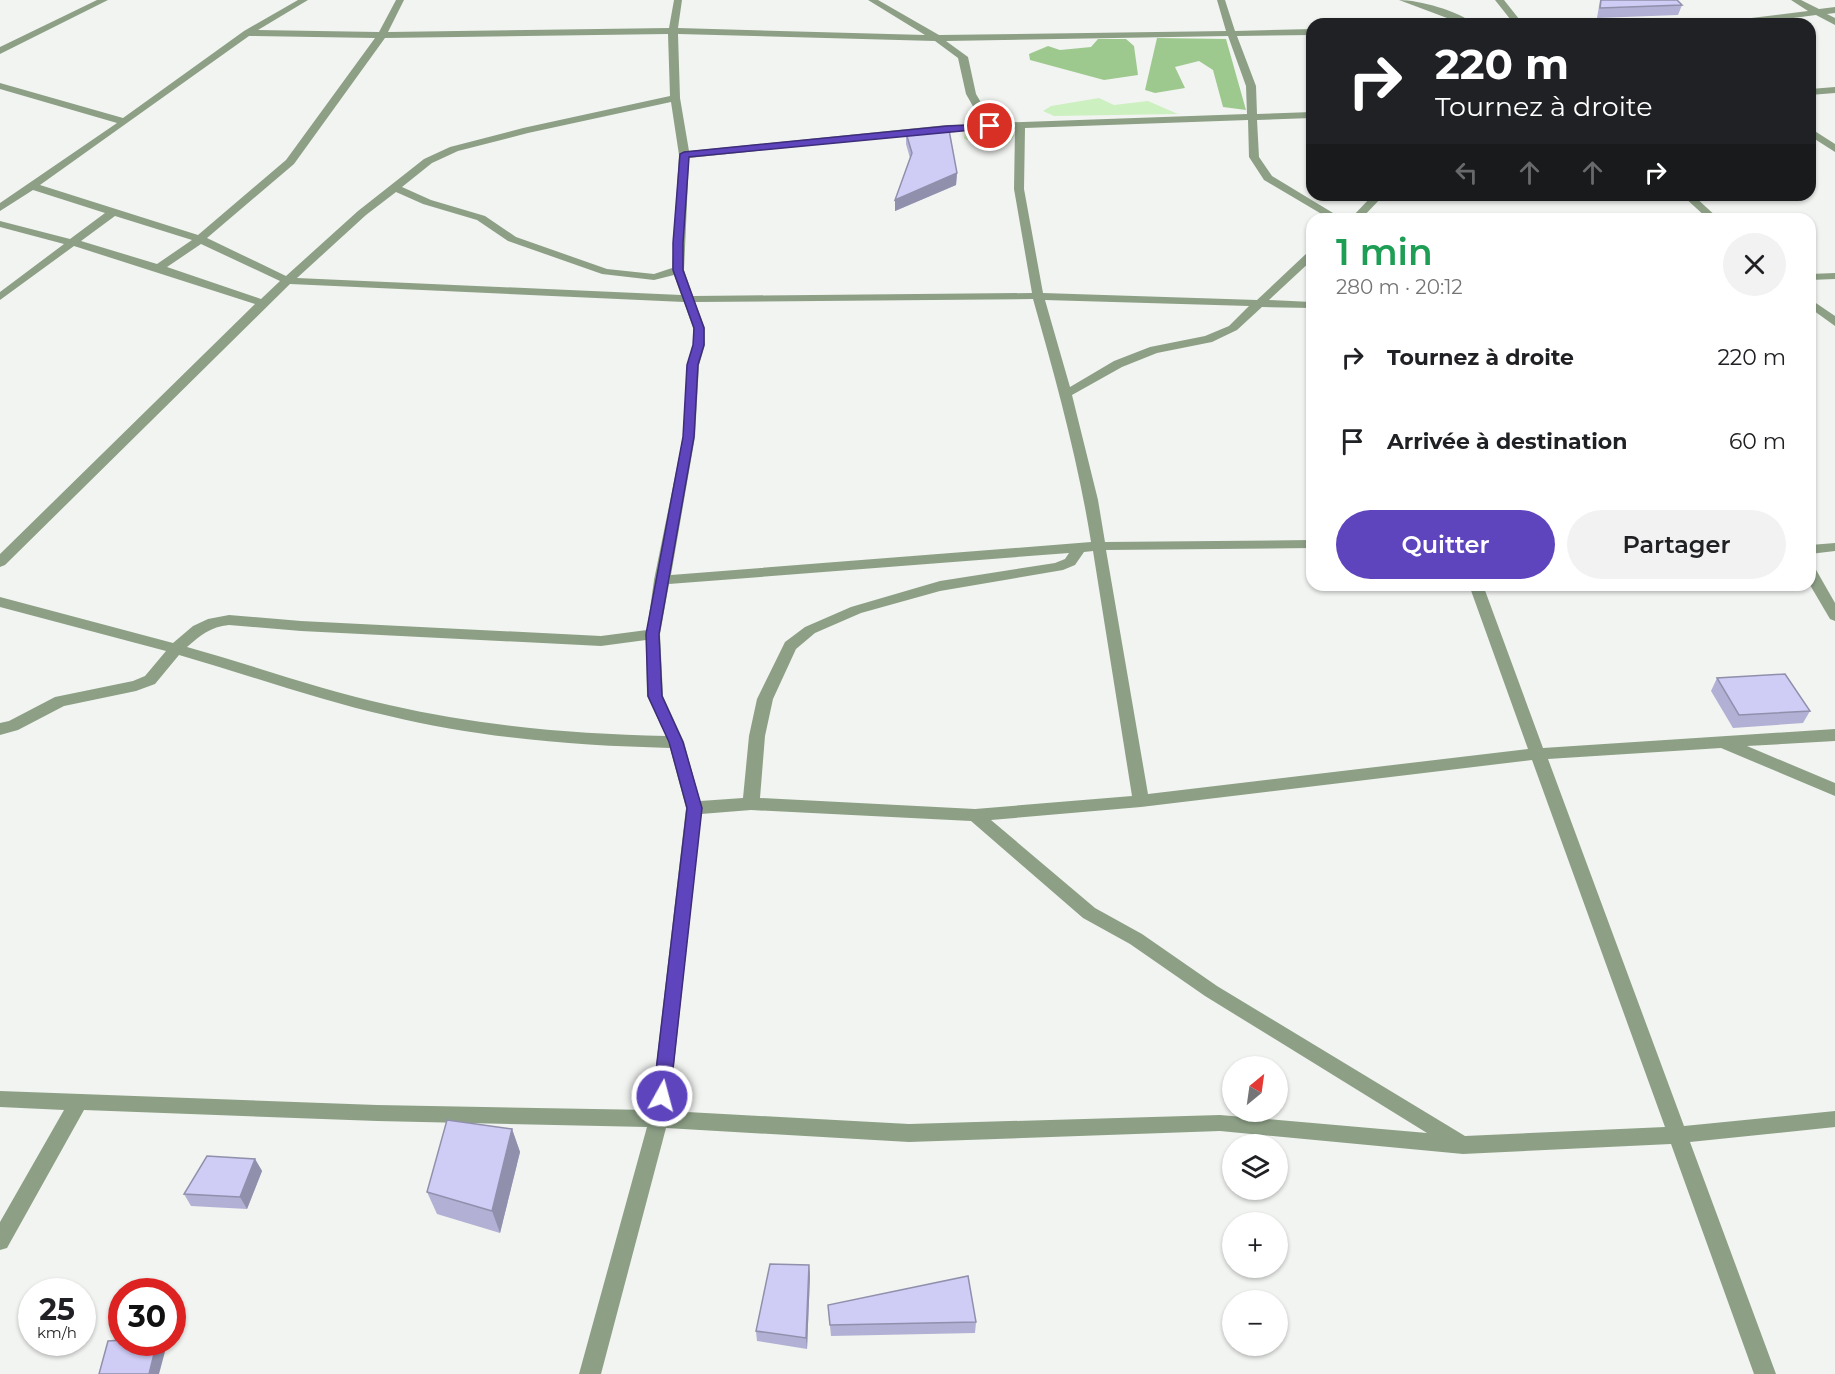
<!DOCTYPE html>
<html lang="fr">
<meta charset="utf-8">
<style>
:root{--surface:#fff;--page:#f2f2f2;--text:#202124;--muted:#757577;--accent:#5f45bd}
body{margin:0;font-family:Montserrat,sans-serif;background:var(--page);color:var(--text);height:100vh;display:flex;flex-direction:column;font-size:22px;white-space:nowrap}
*{box-sizing:border-box;margin:0}
p{font-size:20px;color:var(--muted)}
.icon{flex:none;width:33px;height:33px;fill:none;stroke:currentColor;stroke-width:2;stroke-linecap:round;stroke-linejoin:round}
.map{position:relative;flex:1;overflow:hidden}
.sheet{position:absolute;left:1306px;top:213px;width:510px;height:378px;display:flex;flex-direction:column;background:var(--surface);border-radius:18px;box-shadow:0 2px 4px #0004}
.sheet>*{flex:none}
.hud{position:absolute;left:1306px;top:18px;width:510px;height:183px;border-radius:18px;box-shadow:0 2px 4px #0004;background:#202124;color:#fff;overflow:hidden}
.needle{width:39px;rotate:29deg}
.buttons{position:absolute;left:1222px;top:1056px;display:grid;gap:12px}
.buttons a{display:grid;place-items:center;width:66px;height:66px;border-radius:50%;background:var(--surface);box-shadow:0 2px 4px #0004;font-size:30px}
.speed{position:absolute;left:18px;top:1278px;display:flex;gap:12px;font-size:30px;font-weight:700;text-align:center}
.speed>*{display:grid;place-content:center;width:78px;height:78px;border-radius:50%;background:var(--surface);box-shadow:0 2px 4px #0004;line-height:1}
.speed small{font-size:15px;font-weight:400}
.speed .limit{border:9px solid #d22;background:#fff;color:#111}
.pin{position:absolute;display:grid;place-items:center;width:51px;height:51px;color:#fff;margin:-26px;border:3px solid #fff;border-radius:50%;box-shadow:0 2px 6px #0007}
.me{position:absolute;width:66px;margin:-33px;rotate:7deg;stroke-linejoin:round;filter:drop-shadow(0 0 4px #0008)}
.turn{display:flex;align-items:center;gap:21px;height:126px;padding:0 30px;font-size:27px}
.turn .icon{width:78px;height:78px;stroke-width:2.5}
.turn b{display:block;font-size:42px;line-height:51px}
.lanes{display:flex;align-items:center;height:57px;padding:0 30px;background:#0003;justify-content:center;gap:30px;direction:ltr}
.lanes .off{opacity:.35}
.round{display:grid;place-items:center;flex:none;width:63px;height:63px;border-radius:32px;background:var(--page)}
.headline{display:flex;align-items:center;justify-content:space-between;height:102px;padding:0 30px}
h1{font-size:36px;font-weight:600;line-height:45px;color:#1e9e55}
.button{display:flex;gap:12px;margin-top:auto;padding:12px 30px}
.button a{flex:1;height:69px;border-radius:36px;background:var(--accent);color:#fff;font-size:24px;font-weight:600;line-height:69px;text-align:center}
.button a+a{background:var(--page);color:var(--text)}
ul{padding:0;list-style:none}
li{display:flex;align-items:center;gap:18px;height:84px;padding:0 30px}
li div{flex:1}
li b{display:block;font-size:22px}
li em{font-style:normal}
.map>svg:first-child{display:block}
.green{fill:#cdf0c0}
.forest{fill:#9ec98e}
.lines{fill:none;stroke-linecap:round;stroke-linejoin:round}
.minor{fill:#8da086;fill-rule:evenodd}
.wall{fill:#b2b0d4}
.shaded-wall{fill:#9190ac}
.building{fill:#cfcdf6;stroke:#9190ac;stroke-width:1.5}
.route{fill:#5f45bd;stroke:#3e2d7b;stroke-width:1.5}
</style>
<div class="map">
<svg width="1835" height="1374" viewBox="0 0 1835 1374">
<rect width="100%" height="100%" fill="#f2f4f1"/>
<g class="green">
<polygon points="1099,98 1114,105 1148,101 1178,114 1054,116 1043,111 1051,106"/>
<polygon points="1002,128 1015,135 1009,143 990,147 964,139 965,130"/>
</g>
<g class="forest">
<polygon points="1157,38 1226,39 1246,110 1223,107 1213,70 1199,61 1175,67 1185,88 1155,93 1145,90"/>
<polygon points="1098,39 1126,39 1134,46 1138,75 1104,80 1030,60 1029,54 1048,46 1060,50 1091,47"/>
</g>
<g class="lines">
<g class="minor">
<polygon points="97,0 108,0 0,54 0,47"/>
<path d="M 298,0 L 308,0 L 258,30 L 379,32 L 396,0 L 404,0 L 388,32 L 669,28 L 674,0 L 682,0 L 678,28 L 925,35 L 868,0 L 878,0 L 939,35 L 1226,31 L 1217,0 L 1225,0 L 1235,31 L 1312,29 L 1312,35 L 1237,36 L 1256,86 L 1257,114 L 1312,112 L 1312,118 L 1257,120 L 1259,157 L 1272,176 L 1343,219 L 1330,219 L 1264,180 L 1249,157 L 1248,120 L 1025,128 L 1024,189 L 1043,293 L 1257,300 L 1308,252 L 1312,251 L 1312,260 L 1269,300 L 1312,302 L 1312,308 L 1262,307 L 1237,330 L 1212,342 L 1157,353 L 1122,367 L 1072,395 L 1098,500 L 1105,542 L 1312,540 L 1312,548 L 1106,550 L 1148,794 L 1528,749 L 1469,585 L 1483,585 L 1543,748 L 1835,729 L 1835,741 L 1747,746 L 1835,783 L 1835,796 L 1721,748 L 1548,759 L 1684,1126 L 1835,1111 L 1835,1127 L 1690,1142 L 1776,1374 L 1754,1374 L 1671,1144 L 1463,1154 L 1220,1131 L 909,1142 L 666,1128 L 601,1374 L 579,1374 L 647,1127 L 377,1121 L 84,1110 L 7,1248 L 0,1250 L 0,1222 L 64,1110 L 0,1107 L 0,1091 L 377,1105 L 651,1110 L 686,808 L 670,748 C 576,746 481,738 389,716 C 318,700 249,675 179,655 L 155,684 L 136,691 L 64,706 L 18,730 L 0,735 L 0,723 L 9,721 L 55,697 L 133,681 L 145,676 L 166,651 L 0,607 L 0,597 L 173,643 L 193,626 L 208,619 L 229,615 L 301,621 L 601,636 L 647,630 L 654,580 L 683,437 L 687,365 L 693,345 L 693,328 L 684,302 L 290,284 L 5,565 L 0,567 L 0,554 L 255,304 L 74,246 L 0,300 L 0,292 L 64,244 L 0,227 L 0,221 L 70,239 L 105,213 L 33,190 L 0,211 L 0,203 L 117,123 L 0,89 L 0,83 L 123,118 L 244,31 ZM 668,34 L 670,96 L 523,128 L 450,147 L 424,159 L 358,211 L 286,276 L 207,238 L 294,164 L 385,38 ZM 678,34 L 935,41 L 958,58 L 966,94 L 983,124 L 947,125 L 689,151 L 680,98 ZM 249,36 L 375,38 L 286,160 L 198,235 L 40,185 ZM 1228,36 L 1246,86 L 1247,114 L 993,123 L 976,94 L 968,57 L 946,41 ZM 671,102 L 679,155 L 672,268 L 654,274 L 607,269 L 516,237 L 485,216 L 431,200 L 402,187 L 432,163 L 458,151 L 528,133 ZM 1015,129 L 1014,189 L 1032,293 L 693,296 L 684,270 L 689,158 L 947,131 ZM 396,192 L 423,204 L 477,220 L 508,241 L 602,274 L 654,280 L 674,275 L 681,295 L 297,278 L 366,215 ZM 115,216 L 192,240 L 157,264 L 81,241 ZM 201,244 L 280,281 L 261,299 L 167,267 ZM 1033,299 C 1056,380 1078,460 1091,542 L 671,575 L 695,437 L 699,365 L 705,345 L 705,328 L 695,302 ZM 1045,300 L 1249,306 L 1229,326 L 1205,336 L 1150,347 L 1114,361 L 1070,387 ZM 1093,551 L 1132,796 L 975,809 L 760,798 L 765,736 L 773,699 L 796,649 L 815,633 L 861,613 L 940,591 L 1063,570 L 1075,565 L 1084,552 ZM 1069,553 L 1065,559 L 1055,563 L 940,581 L 851,607 L 805,627 L 785,642 L 757,699 L 749,736 L 743,798 L 700,801 L 684,742 L 663,696 L 660,634 L 669,584 ZM 229,625 L 301,631 L 601,646 L 646,640 L 647,696 L 666,736 C 573,734 480,726 389,705 C 321,690 255,666 187,647 C 201,635 210,627 229,625 ZM 1532,760 L 1665,1127 L 1465,1136 L 1217,986 L 1142,934 L 1095,908 L 991,820 L 1141,807 ZM 751,810 L 971,821 L 1083,918 L 1130,944 L 1205,996 L 1427,1133 L 1220,1115 L 909,1124 L 669,1111 L 701,814 Z"/>
<path d="M 1399,0 C 1419,0 1459,11 1474,24 L 1463,24 Z"/>
<polygon points="1495,0 1504,0 1523,24 1514,24"/>
<polygon points="1791,0 1801,0 1819,9 1835,7 1835,13 1827,14 1835,18 1835,25 1816,15 1748,24 1723,24 1727,21 1808,11"/>
<polygon points="1835,87 1835,93 1810,95 1810,89"/>
<polygon points="1810,128 1835,144 1835,152 1810,136"/>
<polygon points="1373,195 1384,195 1361,219 1350,219"/>
<polygon points="1682,195 1693,195 1719,219 1708,219"/>
<polygon points="1835,273 1835,279 1810,280 1810,274"/>
<polygon points="1810,299 1835,316 1835,326 1810,308"/>
<polygon points="1835,543 1835,551 1810,554 1810,545"/>
<polygon points="1810,567 1815,568 1835,603 1835,621 1830,619 1810,585"/>
</g>
</g>
<g class="wall">
<polygon points="1600,0 1677,0 1682,5 1678,15 1597,18"/>
<polygon points="906,133 957,173 956,185 895,211 895,200 910,158 906,144"/>
<polygon points="1717,678 1810,711 1803,723 1733,728 1711,691"/>
<polygon points="512,1129 520,1152 500,1233 437,1214 427,1192"/>
<polygon points="255,1159 262,1171 247,1209 191,1206 184,1194"/>
<polygon points="809,1265 810,1276 807,1349 757,1341 756,1331"/>
<polygon points="828,1305 976,1322 975,1333 831,1336"/>
</g>
<g class="shaded-wall">
<polygon points="957,173 956,185 895,211 895,200"/>
<polygon points="512,1129 520,1152 500,1233 492,1211"/>
<polygon points="255,1159 262,1171 247,1209 240,1197"/>
<polygon points="809,1265 810,1276 807,1349 806,1338"/>
<polygon points="157,1342 162,1342 166,1348 159,1374 149,1374"/>
</g>
<g class="building">
<polygon points="1601,0 1677,0 1682,5 1600,8"/>
<polygon points="949,130 957,173 895,200 912,153 906,133"/>
<polygon points="1785,674 1810,711 1739,715 1717,678"/>
<polygon points="447,1120 512,1129 492,1211 427,1192"/>
<polygon points="207,1156 255,1159 240,1197 184,1194"/>
<polygon points="770,1264 809,1265 806,1338 756,1331"/>
<polygon points="968,1276 976,1322 830,1325 828,1305"/>
<polygon points="122,1340 122,1342 157,1342 149,1374 99,1374 108,1341"/>
</g>
<polygon class="route" points="990,124 994,126 993,128 689,157 683,243 683,270 704,328 704,345 698,365 694,437 659,634 662,696 683,742 702,808 670,1096 668,1102 662,1104 656,1102 653,1096 687,808 669,742 648,696 646,634 683,437 687,365 693,345 694,328 673,270 673,243 680,154 684,152 947,126"/>
</svg>
<div class="buttons">
<a><svg class="needle" viewBox="-14 -14 28 28"><path d="M0-13l5 13h-10z" fill="#e53935"/><path d="M0 13l5-13h-10z" fill="#757577"/></svg></a>
<a><svg class="icon" aria-label="layers" viewBox="0 0 24 24"><path d="M12 4l9 5-9 5-9-5zM3 14l9 5 9-5"/></svg></a>
<a>+</a>
<a>−</a>
</div>
<div class="speed"><div>25<small>km/h</small></div><div class="limit">30</div></div>
<div class="pin" style="left:990px;top:126px;background:#d93025"><svg class="icon" aria-label="arrive" viewBox="0 0 24 24"><path d="M6 21V4h12l-3 4 3 4H6"/></svg></div>
<svg class="me" style="left:662px;top:1096px" viewBox="-20 -20 40 40"><circle r="17" fill="#5f45bd" stroke="#fff" stroke-width="3"/><path d="M0-11L8 9 0 5-8 9z" fill="#fff"/></svg>
<div class="hud">
<div class="turn"><svg class="icon" aria-label="right" viewBox="0 0 24 24"><path d="M7 20v-9h11M14 6l5 5-5 5"/></svg><div><b>220 m</b>Tournez à droite</div></div>
<div class="lanes"><svg class="icon off" aria-label="left" viewBox="0 0 24 24"><path d="M17 20v-9H6M10 6l-5 5 5 5"/></svg><svg class="icon off" aria-label="ahead" viewBox="0 0 24 24"><path d="M12 20V5M6 11l6-6 6 6"/></svg><svg class="icon off" aria-label="ahead" viewBox="0 0 24 24"><path d="M12 20V5M6 11l6-6 6 6"/></svg><svg class="icon" aria-label="right" viewBox="0 0 24 24"><path d="M7 20v-9h11M14 6l5 5-5 5"/></svg></div>
</div>
<section class="sheet">
<div class="headline"><div><h1>1 min</h1><p>280 m · 20:12</p></div><a class="round"><svg class="icon" aria-label="close" viewBox="0 0 24 24"><path d="M6 6l12 12M18 6L6 18"/></svg></a></div>
<ul>
<li><svg class="icon" aria-label="right" viewBox="0 0 24 24"><path d="M7 20v-9h11M14 6l5 5-5 5"/></svg><div><b>Tournez à droite</b></div><em>220 m</em></li>
<li><svg class="icon" aria-label="arrive" viewBox="0 0 24 24"><path d="M6 21V4h12l-3 4 3 4H6"/></svg><div><b>Arrivée à destination</b></div><em>60 m</em></li>
</ul>
<div class="button"><a>Quitter</a><a>Partager</a></div>
</section>
</div>
